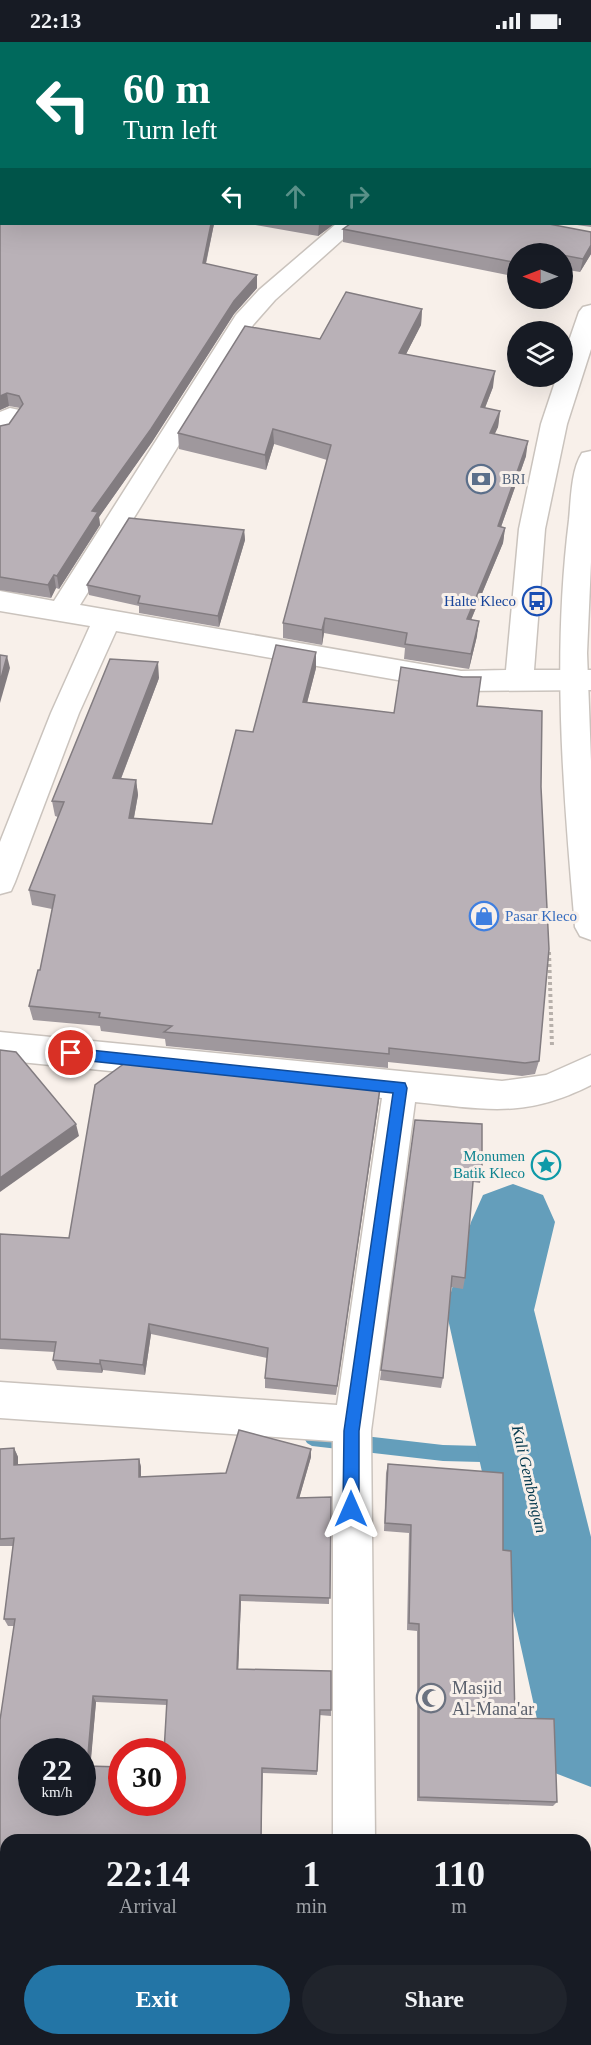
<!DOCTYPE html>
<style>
:root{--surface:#171b24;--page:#20242c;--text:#f1f3f6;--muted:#9ea1a6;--accent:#2375a6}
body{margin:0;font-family:Georgia,serif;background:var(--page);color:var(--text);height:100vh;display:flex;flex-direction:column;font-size:22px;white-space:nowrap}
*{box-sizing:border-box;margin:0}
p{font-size:20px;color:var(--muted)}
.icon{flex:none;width:33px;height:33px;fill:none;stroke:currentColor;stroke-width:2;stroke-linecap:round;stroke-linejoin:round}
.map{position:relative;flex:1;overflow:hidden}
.panel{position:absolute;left:0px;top:1792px;width:591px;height:212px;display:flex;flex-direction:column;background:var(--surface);border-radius:18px 18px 0 0;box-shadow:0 6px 24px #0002}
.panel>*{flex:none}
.top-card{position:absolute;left:0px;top:0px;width:591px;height:183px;box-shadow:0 6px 24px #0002;background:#00695c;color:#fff;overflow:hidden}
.needle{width:39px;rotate:270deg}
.fabs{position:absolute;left:507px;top:201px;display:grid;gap:12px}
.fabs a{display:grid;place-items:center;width:66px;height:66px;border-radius:50%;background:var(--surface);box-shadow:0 6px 24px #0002;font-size:30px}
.speed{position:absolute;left:18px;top:1696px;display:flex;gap:12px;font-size:30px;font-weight:700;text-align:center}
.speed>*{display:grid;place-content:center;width:78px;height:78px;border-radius:50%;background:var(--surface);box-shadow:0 6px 24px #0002;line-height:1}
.speed small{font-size:15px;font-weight:400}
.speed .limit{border:9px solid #d22;background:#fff;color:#111}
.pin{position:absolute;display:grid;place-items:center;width:51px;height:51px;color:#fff;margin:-26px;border:3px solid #fff;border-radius:50%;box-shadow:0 2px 6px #0007}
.me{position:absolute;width:66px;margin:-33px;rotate:0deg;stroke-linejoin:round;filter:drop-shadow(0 0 4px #0008)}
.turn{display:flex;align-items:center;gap:21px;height:126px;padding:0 24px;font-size:27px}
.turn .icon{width:78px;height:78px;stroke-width:2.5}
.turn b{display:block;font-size:42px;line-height:51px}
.lanes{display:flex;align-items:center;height:57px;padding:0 24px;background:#0003;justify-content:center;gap:30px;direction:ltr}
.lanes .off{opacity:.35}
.eta{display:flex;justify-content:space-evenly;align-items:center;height:102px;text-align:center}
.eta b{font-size:36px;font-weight:600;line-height:42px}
.primary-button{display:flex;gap:12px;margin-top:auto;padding:12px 24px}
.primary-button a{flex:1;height:69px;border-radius:36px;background:var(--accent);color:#fff;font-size:24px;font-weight:600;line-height:69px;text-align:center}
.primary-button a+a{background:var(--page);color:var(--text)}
.status{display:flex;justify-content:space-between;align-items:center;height:42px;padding:0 30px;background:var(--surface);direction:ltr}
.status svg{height:16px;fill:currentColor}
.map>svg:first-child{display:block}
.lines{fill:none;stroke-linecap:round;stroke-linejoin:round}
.stream{fill:#649ebb;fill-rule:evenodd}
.river{fill:#649ebb;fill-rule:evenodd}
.street-casing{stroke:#cac3bd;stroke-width:3}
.highway-casing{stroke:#cac3bd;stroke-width:3}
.path{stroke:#b7b0ab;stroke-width:4;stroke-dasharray:3 3;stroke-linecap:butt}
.street{fill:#fff;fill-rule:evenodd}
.highway{fill:#fff;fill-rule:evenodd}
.wall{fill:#9f989d;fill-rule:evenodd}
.shaded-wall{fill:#827c80}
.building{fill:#b9b1b7;stroke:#827c80;stroke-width:1.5;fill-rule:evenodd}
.route{fill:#1a73e8;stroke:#114b97;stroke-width:1.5}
.labels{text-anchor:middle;stroke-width:6;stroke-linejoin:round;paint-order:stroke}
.far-service-label{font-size:14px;fill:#4e5e75;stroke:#f8f0ea;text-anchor:start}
.transit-label{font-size:15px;fill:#164399;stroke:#f8f0ea;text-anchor:end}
.shop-label{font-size:15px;fill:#366cbe;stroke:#f8f0ea;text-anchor:start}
.culture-label{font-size:15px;fill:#0d838f;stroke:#f8f0ea;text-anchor:end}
.water-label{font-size:16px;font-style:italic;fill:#01364b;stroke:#f8f0ea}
.near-worship-label{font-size:18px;fill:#5b616d;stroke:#f8f0ea;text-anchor:start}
</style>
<div class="status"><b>22:13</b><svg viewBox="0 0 49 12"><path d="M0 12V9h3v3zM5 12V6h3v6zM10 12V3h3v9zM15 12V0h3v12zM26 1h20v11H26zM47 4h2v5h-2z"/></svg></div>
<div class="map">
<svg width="591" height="2003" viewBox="0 0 591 2003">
<rect width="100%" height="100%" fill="#f8f0ea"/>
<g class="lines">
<polygon class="stream" points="312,1388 443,1403 523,1405 529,1408 531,1413 529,1418 523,1421 443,1419 312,1404 307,1401 304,1396 307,1391"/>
<polygon class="river" points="513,1142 543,1153 555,1180 534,1268 591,1495 591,1745 555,1731 541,1695 446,1268 471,1180 483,1153"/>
<g class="street-casing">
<g id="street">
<polygon points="336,182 360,182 275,258 253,283 80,563 461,629 506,628 519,487 541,382 557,334 562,334 562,319 579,270 583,265 591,263 591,307 567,382 545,487 534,628 591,628 591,648 461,649 116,589 79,671 15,840 11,849 0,852 0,800 51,671 90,584 0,569 0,549 54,559 236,273 259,248"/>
<polygon points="10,366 19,368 23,374 9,394 0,396 0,370"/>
<path d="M 0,990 L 502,1039 L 546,1033 L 591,1013 L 591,1043 C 524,1077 486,1067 415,1060 L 371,1389 L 375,1798 L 333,1798 L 333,1399 L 0,1376 L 0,1340 L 337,1363 L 382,1056 L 0,1018 Z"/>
<rect x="0" y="1854" width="6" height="44"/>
<polygon points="320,1998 366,1998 365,2003 319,2003"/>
</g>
</g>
<g class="highway-casing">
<path id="highway" d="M 591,409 L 591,520 L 587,611 L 591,719 L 591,898 L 580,894 L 575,885 C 563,749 552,614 569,478 C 571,458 571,428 582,411 Z"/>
</g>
<polyline class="path" points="549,910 552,1004"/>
<use href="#street" class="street"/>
<use href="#highway" class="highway"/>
</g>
<g class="wall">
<polygon points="0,0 469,0 469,2 2,2 2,65 0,65"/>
<polygon points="590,2 591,53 591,185 570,182 590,182"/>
<polygon points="0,67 2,182 214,182 206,222 257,246 234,272 152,400 99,475 100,483 59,547 56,546 51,556 0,548 0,384 9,382 20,366 9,364 0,368"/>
<polygon points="250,182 334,182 318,194"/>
<polygon points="343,187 591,190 591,212 580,230 562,227 562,212 518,212 518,235 343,200"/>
<polygon points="422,267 421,283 406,312 493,345 485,366 500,369 498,385 494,392 526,414 501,485 505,486 503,501 471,578 477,594 469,627 404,617 405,606 324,591 322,603 283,596 283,581 327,418 274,402 266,428 179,407 178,391 320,297"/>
<polygon points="244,488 245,498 219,585 139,571 139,564 89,553 87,543"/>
<polygon points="316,626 307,661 394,671 477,664 539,1019 535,1032 522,1034 388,1020 388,1026 166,1004 165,997 101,989 100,984 33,978 29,964 40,928 52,867 32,863 29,848 58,775 55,774 52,759 159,636 121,737 136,738 138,753 134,776 212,782 253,690"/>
<polygon points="380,1046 336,1353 265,1346 265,1336 267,1316 151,1292 145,1333 103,1328 102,1331 57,1328 53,1318 55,1310 0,1307 0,1192 69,1196"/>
<polygon points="415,1078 482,1129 480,1141 473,1140 465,1236 463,1247 451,1245 443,1336 441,1346 380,1338"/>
<path d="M 239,1388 L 311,1407 L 311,1415 L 299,1456 L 331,1455 L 329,1562 L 241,1559 L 238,1627 L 331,1629 L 331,1674 L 319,1673 L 317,1733 L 263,1731 L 261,1798 L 6,1798 L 6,1813 L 0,1813 L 0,1678 L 14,1584 L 8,1584 L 4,1577 L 13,1504 L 0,1504 L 0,1407 L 14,1406 L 18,1415 L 18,1423 L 139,1417 L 141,1425 L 141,1435 L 226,1431 ZM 96,1660 L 167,1663 L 164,1710 L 172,1710 L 172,1761 L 122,1761 L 122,1725 L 90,1724 ZM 32,1710 L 82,1710 L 82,1761 L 32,1761 Z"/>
<polygon points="388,1422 503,1508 515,1676 557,1760 553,1764 417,1759 417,1589 407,1588 409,1491 384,1489 386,1431"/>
</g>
<g class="shaded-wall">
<polygon points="211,182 214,182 203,234 203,221"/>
<polygon points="319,182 334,182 318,194"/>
<polygon points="591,203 591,212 580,230 583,217"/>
<polygon points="257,233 257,246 234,272 152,400 99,475 100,483 59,547 57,534 92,469 234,259"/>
<polygon points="422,267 421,283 399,326 399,311"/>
<polygon points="495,329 493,345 479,381 481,365"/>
<polygon points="7,351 9,364 0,368 0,354"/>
<polygon points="500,369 498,385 488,407 490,391"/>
<polygon points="273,387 274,402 266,428 265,413"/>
<polygon points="528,399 526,414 496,499 498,484"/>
<polygon points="505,486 503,501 465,592 467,577"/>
<polygon points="244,488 245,498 219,585 218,574"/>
<polygon points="54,533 56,546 51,556 48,543"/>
<polygon points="325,576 324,591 322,603 322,588"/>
<polygon points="479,579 477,594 469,627 471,612"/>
<polygon points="316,610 316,626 303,676 303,660"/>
<polygon points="7,614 10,626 0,661 0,640"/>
<polygon points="158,620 159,636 115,752 113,736"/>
<polygon points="136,738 138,753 131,791 129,776"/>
<polygon points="380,1046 379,1058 336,1353 337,1344"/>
<polygon points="76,1082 79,1094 0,1150 0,1136"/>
<polygon points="149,1282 151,1292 145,1333 143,1323"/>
<polygon points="100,1318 103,1328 102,1331 100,1322"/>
<polygon points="14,1406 18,1415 18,1432 14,1423"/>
<polygon points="311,1407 311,1415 297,1464 297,1456"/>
<polygon points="139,1417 141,1425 141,1443 139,1435"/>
<polygon points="240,1553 241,1559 238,1633 237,1627"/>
<polygon points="93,1654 96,1660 90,1729 87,1724"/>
<polygon points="43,1998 47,1998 46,2003 42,2003"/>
</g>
<g class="building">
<polygon points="0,0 463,0 462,2 2,2 2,53 0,52"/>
<polygon points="503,0 591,0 591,41 590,42 591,53 591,172 590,171 590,2 503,2"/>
<polygon points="2,66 2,182 211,182 203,221 257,233 234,259 151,387 92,469 98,470 57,534 54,533 48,543 0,535 0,384 9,382 23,362 19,354 7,351 0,354 0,67"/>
<polygon points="350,182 549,182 591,190 591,203 583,217 562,213 562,212 553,212 534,208 532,212 518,212 518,221 343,187"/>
<polygon points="346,250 422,267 399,311 495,329 481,365 500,369 490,391 528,399 498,484 505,486 467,577 479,579 471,612 405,602 407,591 325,576 322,588 283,581 331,403 273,387 265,413 178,391 245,284 320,297"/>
<polygon points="129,476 244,488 218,574 138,561 140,554 87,543"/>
<polygon points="276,603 316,610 303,660 394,671 401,625 463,635 481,635 477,664 542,669 541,745 549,907 539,1019 525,1021 389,1006 389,1012 164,990 172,984 99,975 100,971 29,964 38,928 40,928 55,853 29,848 64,760 52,759 110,617 158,620 113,736 136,738 129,776 212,782 236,688 253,690"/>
<polygon points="0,613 7,614 0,640"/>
<polygon points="0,1008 16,1010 76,1082 0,1136"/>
<polygon points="125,1021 380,1046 337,1344 265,1336 268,1306 149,1282 143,1323 100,1318 100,1322 53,1318 56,1300 0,1297 0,1192 69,1196 95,1043"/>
<polygon points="415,1078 482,1082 482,1129 474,1128 465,1236 452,1234 443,1336 381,1328"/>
<path d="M 239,1388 L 311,1407 L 297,1456 L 331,1455 L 330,1556 L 240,1553 L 237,1627 L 331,1629 L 331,1668 L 320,1668 L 317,1729 L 262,1726 L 261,1798 L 6,1798 L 6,1810 L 0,1810 L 0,1678 L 15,1577 L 4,1577 L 14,1496 L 0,1497 L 0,1407 L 14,1406 L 14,1423 L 139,1417 L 139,1435 L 226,1431 ZM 93,1654 L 167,1658 L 164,1710 L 172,1710 L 172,1761 L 122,1761 L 122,1725 L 87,1724 ZM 32,1710 L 82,1710 L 82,1761 L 32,1761 Z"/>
<polygon points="388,1422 503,1431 503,1508 511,1509 515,1676 554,1677 557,1760 419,1755 419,1582 409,1581 411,1483 385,1481"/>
<polygon points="0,1924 6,1925 6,1998 43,1998 42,2003 17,2003 7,2000 6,2003 0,2003"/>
<polygon points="180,1998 318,1998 317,2002 318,2003 179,2003"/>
<rect x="403" y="1998" width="122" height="5"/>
</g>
<polygon class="route" points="71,1006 405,1041 407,1046 359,1389 359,1467 357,1473 351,1475 345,1473 343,1467 344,1389 393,1051 71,1017 66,1016 64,1011 66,1007"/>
<defs>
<g id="bank-ring" transform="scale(1.5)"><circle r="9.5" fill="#f8f0ea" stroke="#5c6f8a" stroke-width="1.5"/><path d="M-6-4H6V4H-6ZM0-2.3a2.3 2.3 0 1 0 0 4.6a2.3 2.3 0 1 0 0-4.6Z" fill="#5c6f8a"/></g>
<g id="bus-ring" transform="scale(1.5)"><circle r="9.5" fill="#f8f0ea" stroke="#1a4fb4" stroke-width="1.5"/><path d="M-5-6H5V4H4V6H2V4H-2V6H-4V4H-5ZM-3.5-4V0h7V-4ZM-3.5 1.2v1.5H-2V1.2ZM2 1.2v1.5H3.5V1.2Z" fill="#1a4fb4"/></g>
<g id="shop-ring" transform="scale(1.5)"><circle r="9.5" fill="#f8f0ea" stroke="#3f7fe0" stroke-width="1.5"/><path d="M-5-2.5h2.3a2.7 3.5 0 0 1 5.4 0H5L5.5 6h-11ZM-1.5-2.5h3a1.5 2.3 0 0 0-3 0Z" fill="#3f7fe0"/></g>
<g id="sight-ring" transform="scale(1.5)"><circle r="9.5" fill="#f8f0ea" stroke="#0f9aa8" stroke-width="1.5"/><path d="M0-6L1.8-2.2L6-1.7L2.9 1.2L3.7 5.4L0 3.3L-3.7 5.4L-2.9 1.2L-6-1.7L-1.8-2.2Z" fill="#0f9aa8"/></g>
<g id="mosque-ring" transform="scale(1.5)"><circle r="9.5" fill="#f8f0ea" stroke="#6b7280" stroke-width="1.5"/><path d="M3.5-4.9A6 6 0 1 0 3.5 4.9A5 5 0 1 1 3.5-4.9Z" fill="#6b7280"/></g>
</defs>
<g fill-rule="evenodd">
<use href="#bank-ring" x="481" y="437"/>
<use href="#bus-ring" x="537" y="559"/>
<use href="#shop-ring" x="484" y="874"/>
<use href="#sight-ring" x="546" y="1123"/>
<use href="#mosque-ring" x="431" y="1656"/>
</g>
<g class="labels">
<g class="far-service-label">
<text x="502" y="442">BRI</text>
</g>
<g class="transit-label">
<text x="516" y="564">Halte Kleco</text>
</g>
<g class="shop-label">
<text x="505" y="879">Pasar Kleco</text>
</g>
<g class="culture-label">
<text x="525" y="1119">Monumen<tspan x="525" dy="17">Batik Kleco</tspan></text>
</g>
<g class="water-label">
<text transform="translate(530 1437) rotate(77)" y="6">Kali Gembongan</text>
</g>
<g class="near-worship-label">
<text x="452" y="1652">Masjid<tspan x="452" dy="21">Al-Mana'ar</tspan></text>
</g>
</g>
</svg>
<div class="fabs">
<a><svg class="needle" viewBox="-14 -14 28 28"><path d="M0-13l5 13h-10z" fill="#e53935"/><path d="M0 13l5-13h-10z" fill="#9ea1a6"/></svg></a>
<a><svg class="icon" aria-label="layers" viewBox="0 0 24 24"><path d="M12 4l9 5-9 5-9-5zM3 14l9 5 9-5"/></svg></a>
</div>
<div class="speed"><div>22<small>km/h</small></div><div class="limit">30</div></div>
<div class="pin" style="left:71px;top:1011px;background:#d93025"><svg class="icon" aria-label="arrive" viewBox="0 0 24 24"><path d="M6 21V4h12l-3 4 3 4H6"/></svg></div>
<svg class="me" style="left:351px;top:1467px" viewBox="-20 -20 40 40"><path d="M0-17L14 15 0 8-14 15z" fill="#1a73e8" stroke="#fff" stroke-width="4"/></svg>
<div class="top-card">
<div class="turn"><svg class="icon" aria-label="left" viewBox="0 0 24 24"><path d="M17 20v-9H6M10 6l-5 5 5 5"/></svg><div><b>60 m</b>Turn left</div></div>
<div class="lanes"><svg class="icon" aria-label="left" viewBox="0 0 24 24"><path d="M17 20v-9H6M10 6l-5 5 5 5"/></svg><svg class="icon off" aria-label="ahead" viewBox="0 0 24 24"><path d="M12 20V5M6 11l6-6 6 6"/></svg><svg class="icon off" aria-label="right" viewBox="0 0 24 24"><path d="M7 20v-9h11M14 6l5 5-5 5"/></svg></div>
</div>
<section class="panel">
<div class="eta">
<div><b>22:14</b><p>Arrival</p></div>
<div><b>1</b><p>min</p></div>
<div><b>110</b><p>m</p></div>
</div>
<div class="primary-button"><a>Exit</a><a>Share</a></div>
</section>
</div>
